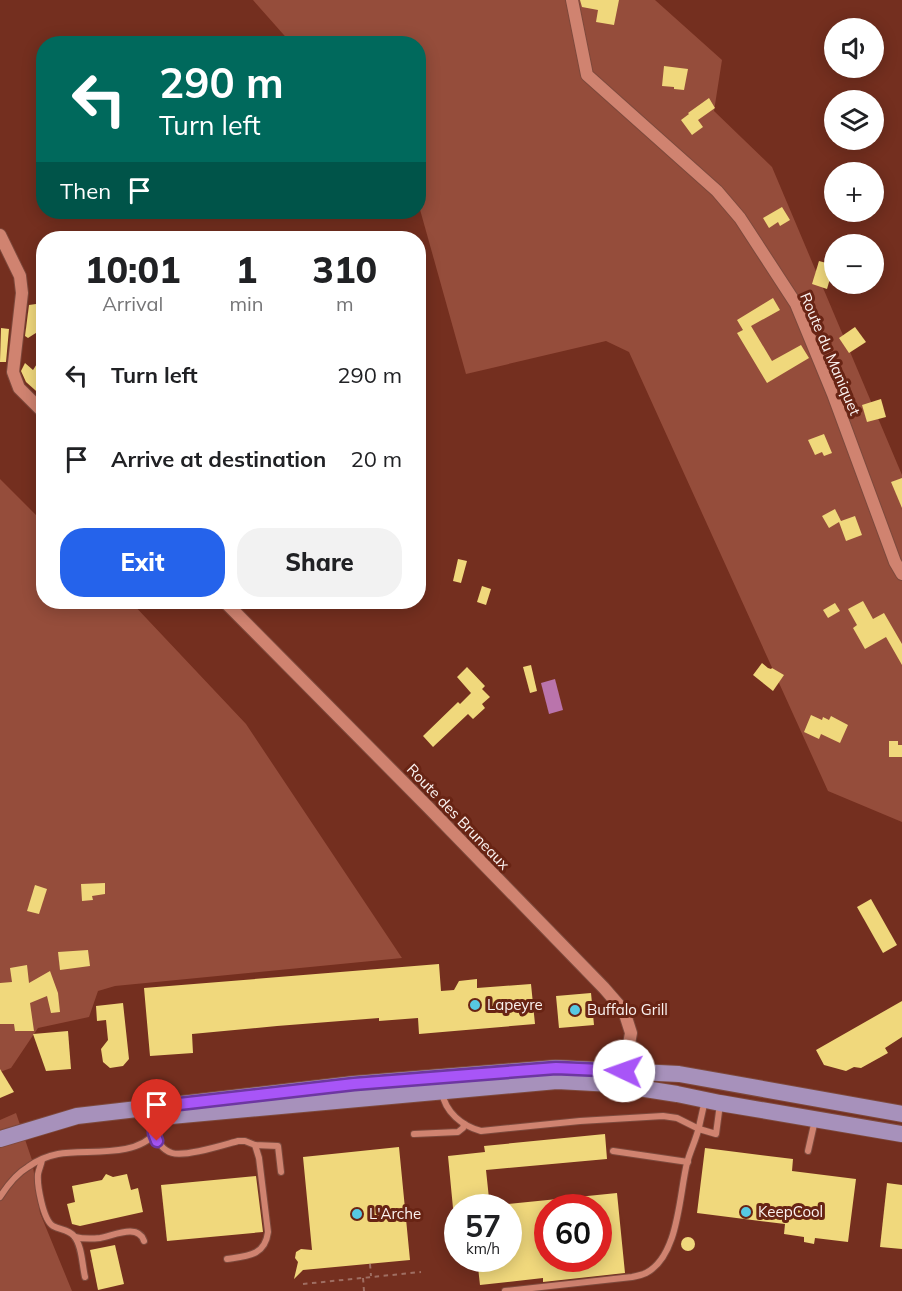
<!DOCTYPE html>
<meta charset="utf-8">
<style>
:root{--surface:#fff;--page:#f2f2f2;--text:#202124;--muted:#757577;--accent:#2563eb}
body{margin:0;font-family:Mulish,sans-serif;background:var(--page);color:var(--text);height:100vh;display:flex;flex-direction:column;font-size:22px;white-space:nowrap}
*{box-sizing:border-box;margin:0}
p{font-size:20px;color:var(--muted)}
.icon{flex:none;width:33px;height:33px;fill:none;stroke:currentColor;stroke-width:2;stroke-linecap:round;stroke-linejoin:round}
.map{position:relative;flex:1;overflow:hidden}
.side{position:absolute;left:36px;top:231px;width:390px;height:378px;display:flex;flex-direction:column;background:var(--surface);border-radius:24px;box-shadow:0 3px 15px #0003}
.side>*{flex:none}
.guide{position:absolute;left:36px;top:36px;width:390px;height:183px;border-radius:24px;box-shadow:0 3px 15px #0003;background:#00695c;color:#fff;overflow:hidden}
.fabs{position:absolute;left:824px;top:18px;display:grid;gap:12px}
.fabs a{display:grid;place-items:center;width:60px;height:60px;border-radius:50%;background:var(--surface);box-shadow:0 3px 15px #0003;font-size:30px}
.speed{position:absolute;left:444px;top:1194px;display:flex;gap:12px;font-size:30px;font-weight:700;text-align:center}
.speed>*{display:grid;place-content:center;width:78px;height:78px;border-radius:50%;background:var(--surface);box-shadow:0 3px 15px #0003;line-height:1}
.speed small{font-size:15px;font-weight:400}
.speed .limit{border:9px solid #d22;background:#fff;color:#111}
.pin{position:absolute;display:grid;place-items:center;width:51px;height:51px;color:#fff;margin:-62px -26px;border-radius:50% 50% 50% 0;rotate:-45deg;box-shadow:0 0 6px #0007}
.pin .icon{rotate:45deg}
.me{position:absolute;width:66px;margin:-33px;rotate:273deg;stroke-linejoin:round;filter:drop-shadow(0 0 4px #0008)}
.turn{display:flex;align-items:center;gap:21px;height:126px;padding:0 24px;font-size:27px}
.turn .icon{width:78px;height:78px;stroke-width:2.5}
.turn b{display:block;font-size:42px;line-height:51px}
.then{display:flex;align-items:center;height:57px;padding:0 24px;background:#0003;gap:12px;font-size:22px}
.eta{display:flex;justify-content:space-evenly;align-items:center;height:102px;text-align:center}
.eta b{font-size:36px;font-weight:800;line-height:42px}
.cta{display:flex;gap:12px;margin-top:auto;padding:12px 24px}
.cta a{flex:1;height:69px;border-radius:24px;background:var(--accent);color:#fff;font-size:24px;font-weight:800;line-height:69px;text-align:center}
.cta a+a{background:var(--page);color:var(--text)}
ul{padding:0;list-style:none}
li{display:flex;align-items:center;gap:18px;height:84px;padding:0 24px}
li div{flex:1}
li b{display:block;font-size:22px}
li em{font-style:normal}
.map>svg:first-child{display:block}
.green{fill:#954d3b}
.water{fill:#ba74ac}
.building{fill:#f0d87c;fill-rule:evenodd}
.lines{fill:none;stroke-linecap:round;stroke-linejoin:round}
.service-casing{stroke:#7d493c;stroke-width:8}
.minor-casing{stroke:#7d493c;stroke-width:14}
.primary-casing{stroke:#7d493c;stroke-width:18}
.path{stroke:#9f6e62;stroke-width:2;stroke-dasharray:4.5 4.5;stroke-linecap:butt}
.service{stroke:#d08370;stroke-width:6}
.minor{stroke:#d08370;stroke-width:12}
.primary{stroke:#a791bb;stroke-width:16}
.route-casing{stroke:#6d37a1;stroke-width:15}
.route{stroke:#a855f7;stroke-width:10}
.poi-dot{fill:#57c9e2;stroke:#682414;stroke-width:2}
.labels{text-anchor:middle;stroke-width:6;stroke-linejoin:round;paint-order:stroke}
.street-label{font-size:15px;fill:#fbf2f0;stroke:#682414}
.poi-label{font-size:15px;fill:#fbf2f0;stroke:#682414;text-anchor:start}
</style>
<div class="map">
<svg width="902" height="1291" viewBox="0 0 902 1291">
<rect width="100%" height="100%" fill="#742f1f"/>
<g class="green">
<polygon points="253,0 655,0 722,60 714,111 772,167 902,475 902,822 828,791 629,352 606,341 466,374 419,206 418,44 291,43"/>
<polygon points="0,479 41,520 43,521 44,602 131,602 246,724 402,958 115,986 98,991 89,1017 38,1028 11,1068 0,1072"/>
<polygon points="16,1113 32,1160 40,1213 72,1291 0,1291 0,1120"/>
</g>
<polygon class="water" points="555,679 563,710 549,714 541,683"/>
<g class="building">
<polygon points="580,0 619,0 614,25 596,22 598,10 582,7"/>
<polygon points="664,66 688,69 684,90 674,89 674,87 662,86"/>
<polygon points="709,98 715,108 698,120 703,127 692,135 681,120 689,114 688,113"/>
<polygon points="782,207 790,220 780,226 778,222 769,228 763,218"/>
<polygon points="819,261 834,265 827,289 812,284"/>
<polygon points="773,298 780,310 751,326 772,361 801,345 809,358 767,383 737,333 743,330 737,320"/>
<polygon points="36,304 39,331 28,338 25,336 29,305"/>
<polygon points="855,327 866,342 849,353 839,338"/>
<polygon points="1,328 9,329 6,362 0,362"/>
<polygon points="44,353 44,398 26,382 21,371 25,363 33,370"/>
<polygon points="881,399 886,417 867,422 862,405"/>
<polygon points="824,434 832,453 824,456 822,452 815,455 808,440"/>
<polygon points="902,478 902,508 891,482"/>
<polygon points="835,509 841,521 855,516 862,535 846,541 839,522 829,528 822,516"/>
<polygon points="458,559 467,561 461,583 453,581"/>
<polygon points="482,586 491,589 486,605 477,602"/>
<polygon points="863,601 873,619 884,613 902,644 902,665 886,637 865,649 853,628 857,625 848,609"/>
<polygon points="835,603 840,611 828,618 823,610"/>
<polygon points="762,663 768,668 771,669 772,668 784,675 773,691 753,675"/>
<polygon points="531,665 537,691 530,693 523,667"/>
<polygon points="467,667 485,686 482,689 490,697 482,704 485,708 473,719 468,714 433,747 423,736 458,702 460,704 471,693 457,677"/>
<polygon points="811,715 822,720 823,717 829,720 831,716 848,725 840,743 821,734 819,739 804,732"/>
<polygon points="889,741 898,741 898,745 902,745 902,757 889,757"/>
<polygon points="105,883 105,894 92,896 93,900 82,901 81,884"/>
<polygon points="35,885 47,889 39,914 27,911"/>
<polygon points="871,899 897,945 883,953 857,907"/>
<polygon points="88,950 90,966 60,970 58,952"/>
<polygon points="439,964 441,991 454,990 459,981 477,979 477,988 531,984 535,1024 419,1034 418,1018 379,1021 379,1018 277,1026 192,1034 193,1053 150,1056 144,988"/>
<polygon points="27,965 29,983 50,971 58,993 60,1012 51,1013 47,996 30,1003 34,1031 15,1031 14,1024 0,1024 0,983 12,982 10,968"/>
<polygon points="591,993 594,1025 559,1028 556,996"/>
<polygon points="902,1001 902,1037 885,1048 888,1053 861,1068 854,1067 846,1071 824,1065 816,1050"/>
<polygon points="123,1003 129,1059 123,1066 110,1068 103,1062 101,1049 108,1040 106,1020 97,1021 96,1006"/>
<polygon points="68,1031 71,1069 46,1071 33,1034"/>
<polygon points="0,1069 14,1092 0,1098"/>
<polygon points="605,1134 607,1159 486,1170 490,1208 453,1208 448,1156 485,1152 484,1146"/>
<polygon points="399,1147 410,1260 303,1270 294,1279 298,1262 295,1258 296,1252 301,1249 312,1250 303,1157"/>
<polygon points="705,1148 793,1159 792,1171 856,1179 848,1242 815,1238 814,1244 804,1242 804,1237 784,1234 785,1224 697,1213"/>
<polygon points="106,1174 113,1177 127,1174 131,1190 138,1188 143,1212 80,1226 72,1224 67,1204 75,1202 72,1186 102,1180"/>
<polygon points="256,1176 263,1232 167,1241 161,1185"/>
<polygon points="887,1183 902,1185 902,1249 880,1247"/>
<path d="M 617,1193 L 625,1273 L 543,1282 L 543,1278 L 480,1285 L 477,1258 L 508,1258 L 508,1204 ZM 548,1208 L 598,1208 L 598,1258 L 548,1258 Z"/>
<circle cx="688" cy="1244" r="7"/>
<polygon points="115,1245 124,1284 98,1290 90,1250"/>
</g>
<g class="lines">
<g class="service-casing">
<g id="service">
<path d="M 442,1092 C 445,1112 462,1126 481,1131 L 580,1121 L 663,1116 L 677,1118 L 699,1129 L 716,1134 L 720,1104"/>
<path d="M 155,1133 C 158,1142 162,1150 172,1153 C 186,1157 223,1145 238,1141 L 245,1141 L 255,1145 L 278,1146 L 281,1172"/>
<polyline points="414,1134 458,1132 463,1128 464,1124"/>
<polyline points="613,1151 688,1162"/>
<polyline points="808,1151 815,1120"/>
<path d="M 42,1160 C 41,1165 39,1169 38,1174 C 37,1185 43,1220 53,1226 C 60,1230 68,1229 74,1236 C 82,1246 82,1264 85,1277"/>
<path d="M 0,1197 C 7,1186 16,1174 28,1167 C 36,1161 48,1156 58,1154 C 86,1149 136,1158 155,1133 L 153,1114"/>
<path d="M 75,1237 C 83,1239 91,1239 100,1238 C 113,1236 138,1223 144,1241"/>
<path d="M 227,1259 C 247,1256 265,1256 268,1232 L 259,1158 L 255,1145"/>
<path d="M 505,1291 L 632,1277 C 637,1276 642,1275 646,1273 C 679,1256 679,1195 687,1163 C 690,1151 696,1140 699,1127 C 701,1118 703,1109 705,1100"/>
</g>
</g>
<g class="minor-casing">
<g id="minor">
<polyline points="572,0 587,75 717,191 740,218 796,304 833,394 895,562 902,574"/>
<polyline points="0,235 20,276 22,293 13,372 19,388 44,413"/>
<polyline points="225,602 429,808 604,988 624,1011 631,1033 624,1071 619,1077"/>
</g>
</g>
<g class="primary-casing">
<g id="primary">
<polyline points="160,1117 557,1081 613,1084 677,1094 720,1103 902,1134"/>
<polyline points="0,1139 77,1116 354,1084 556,1068 679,1074 902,1114"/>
</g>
</g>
<g class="path">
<polyline points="370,1264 371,1276"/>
<polyline points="363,1278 364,1291"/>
<polyline points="303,1284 421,1272"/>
</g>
<use href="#service" class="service"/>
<use href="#minor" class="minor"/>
<use href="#primary" class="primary"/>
</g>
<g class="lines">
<g class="route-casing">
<polyline id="route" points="157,1141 154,1133 153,1107 354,1084 556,1068 624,1071"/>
</g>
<use href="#route" class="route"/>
</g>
<g class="poi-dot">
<circle cx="475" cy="1005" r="6"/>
<circle cx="575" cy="1010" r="6"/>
<circle cx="746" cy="1212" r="6"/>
<circle cx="357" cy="1214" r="6"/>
</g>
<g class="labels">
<g class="street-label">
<text transform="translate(830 354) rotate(67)" y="5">Route du Maniquet</text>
<text transform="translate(458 817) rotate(46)" y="5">Route des Bruneaux</text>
</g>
<g class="poi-label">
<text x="487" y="1010">Lapeyre</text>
<text x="587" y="1015">Buffalo Grill</text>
<text x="758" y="1217">KeepCool</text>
<text x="369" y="1219">L'Arche</text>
</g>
</g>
</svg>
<div class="fabs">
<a><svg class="icon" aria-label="sound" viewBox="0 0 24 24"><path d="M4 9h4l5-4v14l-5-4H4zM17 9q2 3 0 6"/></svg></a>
<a><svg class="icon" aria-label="layers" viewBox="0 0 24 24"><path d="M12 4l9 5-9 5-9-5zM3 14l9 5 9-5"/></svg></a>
<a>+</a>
<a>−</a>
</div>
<div class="speed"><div>57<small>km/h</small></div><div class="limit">60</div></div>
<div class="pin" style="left:157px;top:1141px;background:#d93025"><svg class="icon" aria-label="arrive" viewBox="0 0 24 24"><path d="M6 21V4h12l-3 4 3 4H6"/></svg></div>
<svg class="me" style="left:624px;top:1071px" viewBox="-20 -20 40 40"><circle r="19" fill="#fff"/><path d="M0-13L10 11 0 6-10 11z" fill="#a855f7"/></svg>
<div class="guide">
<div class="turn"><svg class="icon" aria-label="left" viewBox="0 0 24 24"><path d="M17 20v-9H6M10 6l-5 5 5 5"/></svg><div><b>290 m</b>Turn left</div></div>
<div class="then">Then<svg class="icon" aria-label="arrive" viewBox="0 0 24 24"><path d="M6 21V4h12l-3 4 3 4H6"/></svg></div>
</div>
<section class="side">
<div class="eta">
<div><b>10:01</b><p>Arrival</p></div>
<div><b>1</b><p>min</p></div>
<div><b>310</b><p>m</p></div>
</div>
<ul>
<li><svg class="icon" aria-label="left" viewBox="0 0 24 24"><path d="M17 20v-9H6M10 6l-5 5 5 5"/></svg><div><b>Turn left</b></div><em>290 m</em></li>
<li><svg class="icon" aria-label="arrive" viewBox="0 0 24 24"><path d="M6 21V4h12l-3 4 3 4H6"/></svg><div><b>Arrive at destination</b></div><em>20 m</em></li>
</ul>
<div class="cta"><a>Exit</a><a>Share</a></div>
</section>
</div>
